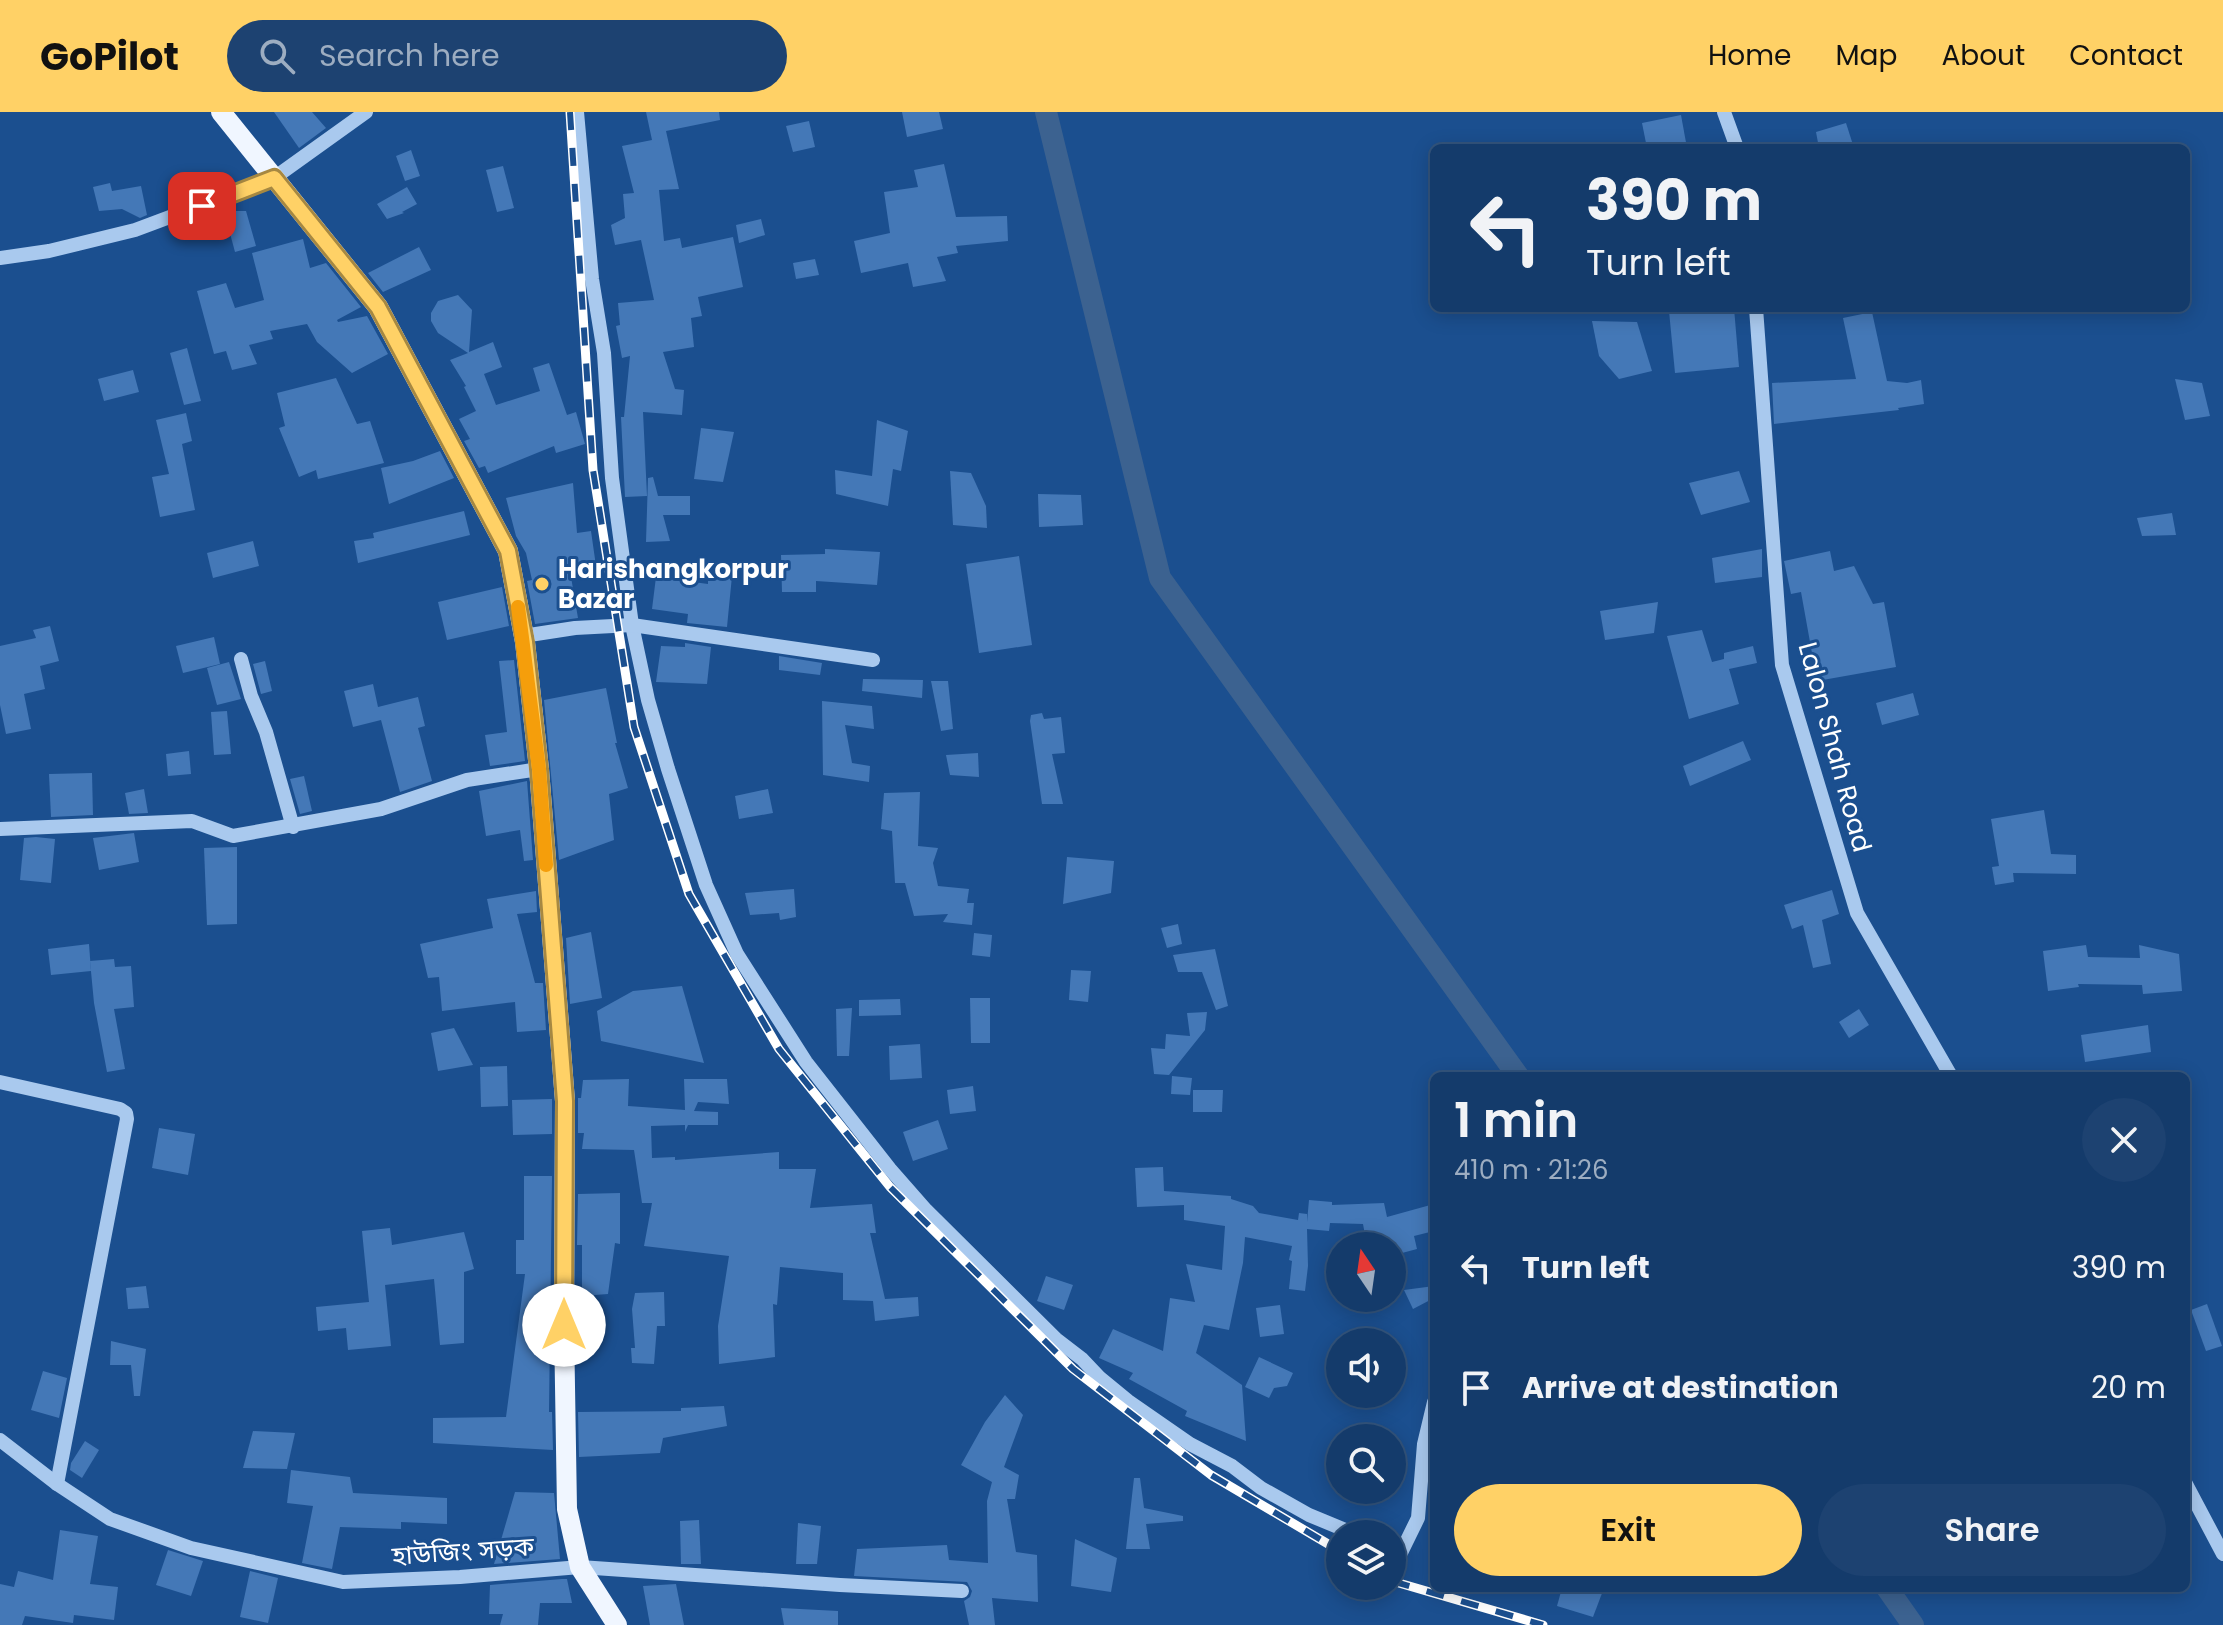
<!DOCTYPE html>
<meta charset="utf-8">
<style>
:root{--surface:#143b6b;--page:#1d4271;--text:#f1f3f6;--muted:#9dadc1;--line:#33557e;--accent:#ffd166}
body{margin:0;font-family:Poppins,"Noto Sans Bengali",sans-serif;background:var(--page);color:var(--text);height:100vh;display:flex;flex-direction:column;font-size:30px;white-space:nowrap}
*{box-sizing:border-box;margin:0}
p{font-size:26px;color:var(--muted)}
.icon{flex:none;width:44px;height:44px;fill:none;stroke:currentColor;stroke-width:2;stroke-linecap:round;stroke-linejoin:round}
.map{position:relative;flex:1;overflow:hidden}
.sheet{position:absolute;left:1430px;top:960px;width:760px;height:520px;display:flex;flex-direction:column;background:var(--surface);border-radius:12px;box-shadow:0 4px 20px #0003,0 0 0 2px var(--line)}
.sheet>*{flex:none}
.banner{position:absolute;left:1430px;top:32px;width:760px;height:168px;border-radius:12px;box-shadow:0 4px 20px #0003,0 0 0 2px var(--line);background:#143b6b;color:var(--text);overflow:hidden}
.needle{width:52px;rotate:347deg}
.fabs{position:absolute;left:1326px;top:1120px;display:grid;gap:16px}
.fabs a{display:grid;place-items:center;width:80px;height:80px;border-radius:50%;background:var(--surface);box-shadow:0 4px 20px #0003,0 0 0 2px var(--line);font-size:40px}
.pin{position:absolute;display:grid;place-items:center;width:68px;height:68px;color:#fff;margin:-34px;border-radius:16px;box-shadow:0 4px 12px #0006}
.me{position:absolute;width:88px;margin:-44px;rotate:0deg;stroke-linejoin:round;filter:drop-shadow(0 0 6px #0008)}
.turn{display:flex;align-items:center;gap:28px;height:168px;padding:0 24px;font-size:36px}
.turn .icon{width:104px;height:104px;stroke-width:2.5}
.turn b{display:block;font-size:56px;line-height:68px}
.round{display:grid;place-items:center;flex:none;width:84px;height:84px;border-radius:42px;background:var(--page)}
.overview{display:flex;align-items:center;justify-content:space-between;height:136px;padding:0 24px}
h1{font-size:48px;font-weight:600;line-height:60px}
.action{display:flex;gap:16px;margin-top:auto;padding:16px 24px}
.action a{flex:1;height:92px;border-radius:48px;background:var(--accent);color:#111;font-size:32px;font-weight:600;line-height:92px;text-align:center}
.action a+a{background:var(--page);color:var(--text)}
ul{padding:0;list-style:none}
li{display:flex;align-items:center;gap:24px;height:120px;padding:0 24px}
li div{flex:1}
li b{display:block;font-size:30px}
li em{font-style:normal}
header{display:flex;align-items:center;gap:48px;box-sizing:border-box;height:112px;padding:0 40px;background:var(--accent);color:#111}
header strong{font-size:38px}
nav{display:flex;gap:44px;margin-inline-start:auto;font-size:28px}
.search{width:560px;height:72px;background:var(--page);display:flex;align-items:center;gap:20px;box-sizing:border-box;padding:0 28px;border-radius:44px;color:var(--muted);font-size:30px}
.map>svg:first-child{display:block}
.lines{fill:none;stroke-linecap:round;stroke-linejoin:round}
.canal{stroke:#3c6290;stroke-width:22}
.building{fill:#4478b7}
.minor{stroke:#a9c9ee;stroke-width:14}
.major{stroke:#f0f6ff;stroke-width:20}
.rail-casing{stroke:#fff;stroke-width:9}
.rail{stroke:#1b4f8f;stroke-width:6;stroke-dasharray:18;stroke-linecap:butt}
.route-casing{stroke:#a68842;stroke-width:20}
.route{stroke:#ffd166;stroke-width:14}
.slow{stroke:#f59e0b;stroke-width:14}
.poi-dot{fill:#ffd166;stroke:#1b4f8f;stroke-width:3}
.labels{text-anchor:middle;stroke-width:6;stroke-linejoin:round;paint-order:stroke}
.poi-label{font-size:26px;font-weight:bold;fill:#fff;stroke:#1b4f8f;text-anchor:start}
.street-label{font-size:26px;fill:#fff;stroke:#1b4f8f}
</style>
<header>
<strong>GoPilot</strong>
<div class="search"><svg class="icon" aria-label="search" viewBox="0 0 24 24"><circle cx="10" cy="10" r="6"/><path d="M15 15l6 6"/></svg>Search here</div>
<nav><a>Home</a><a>Map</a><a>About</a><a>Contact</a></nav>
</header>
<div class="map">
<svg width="2223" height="1513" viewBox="0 0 2223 1513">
<rect width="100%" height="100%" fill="#1b4f8f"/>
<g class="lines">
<g class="canal">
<polyline points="1046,0 1160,466 1518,964"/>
<polyline points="1887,1476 1913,1513"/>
</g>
</g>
<g class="building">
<polygon points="274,0 312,0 326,16 299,36"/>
<polygon points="646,0 719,0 720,8 666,19 679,77 659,78 664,129 680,126 682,136 733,125 743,175 698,185 702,204 691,206 694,235 663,240 675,277 684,278 682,303 643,300 647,384 625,385 621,305 624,305 630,244 622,246 616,214 620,213 618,191 654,188 641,128 615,133 611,113 625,106 623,82 634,81 622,34 652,28"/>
<polygon points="902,0 939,0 943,17 907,25"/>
<polygon points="1681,3 1687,36 1647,36 1642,11"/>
<polygon points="809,9 815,35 793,40 786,14"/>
<polygon points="1846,11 1854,36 1819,36 1816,20"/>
<polygon points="411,38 420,64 405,69 396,44"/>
<polygon points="944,52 956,105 1007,104 1008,129 956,134 958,141 937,145 946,169 913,175 908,151 861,161 854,129 890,121 884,80 918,75 914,58"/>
<polygon points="503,54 514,96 497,100 486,58"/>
<polygon points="110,71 112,79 141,74 147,103 140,106 122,97 99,99 93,75"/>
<polygon points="407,75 417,92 402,100 404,101 387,107 377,92"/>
<polygon points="224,99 246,99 256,134 235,140"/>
<polygon points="761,107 765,123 739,131 736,113"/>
<polygon points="303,127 310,156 326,151 361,195 337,208 338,210 367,204 388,242 352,261 317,230 307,212 270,219 273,227 249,233 257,252 232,258 226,239 214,242 197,179 226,171 235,196 264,188 252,141"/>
<polygon points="419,135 431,158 383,180 368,161"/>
<polygon points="815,147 819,163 796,167 793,151"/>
<polygon points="458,183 472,198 469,240 493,230 502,255 484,262 496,293 540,279 533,256 549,251 567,303 576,300 585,332 556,341 554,334 488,361 485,354 479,356 464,329 470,327 459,307 476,299 464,275 466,274 450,248 468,241 438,221 431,209 431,201 438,189"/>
<polygon points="1705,196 1734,196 1739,255 1675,261 1669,199"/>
<polygon points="1872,200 1887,269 1907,271 1921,268 1924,292 1898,296 1899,298 1774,312 1772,271 1856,267 1843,206"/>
<polygon points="1592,209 1637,210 1652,259 1619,267 1599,244"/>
<polygon points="187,236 201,289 184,293 170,241"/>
<polygon points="133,258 139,280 104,289 98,267"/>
<polygon points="336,266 357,312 370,309 384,351 318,367 316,358 299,365 279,316 285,314 277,281"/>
<polygon points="2175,267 2202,271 2210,304 2185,308"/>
<polygon points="186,301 192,329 182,332 195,398 160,405 152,365 169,362 156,308"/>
<polygon points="877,308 908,319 901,359 893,357 888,394 836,382 835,358 872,364"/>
<polygon points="701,316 734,320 723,370 694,367"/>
<polygon points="440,339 454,366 389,392 381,356 413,349"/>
<polygon points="950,359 971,361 986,394 987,416 953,413"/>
<polygon points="1739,359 1750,390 1701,403 1689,371"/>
<polygon points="653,365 658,384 690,384 690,403 663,403 670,429 646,430 648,366"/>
<polygon points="573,371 577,421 591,419 597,461 571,465 578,506 535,512 527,469 532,468 526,441 516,424 506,386"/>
<polygon points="1038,382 1081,383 1083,413 1039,415"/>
<polygon points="464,399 470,423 358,451 354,429 374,426 373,421"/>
<polygon points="2172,401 2176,423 2142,424 2137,406"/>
<polygon points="253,429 259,454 213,466 207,441"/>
<polygon points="825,437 880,440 877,473 816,469 816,480 782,480 781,443 825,442"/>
<polygon points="1762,437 1762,465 1715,471 1712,446"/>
<polygon points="1830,439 1834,459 1854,454 1873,492 1884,490 1896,555 1817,569 1801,480 1791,482 1784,449"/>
<polygon points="1019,444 1032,533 979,541 966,452"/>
<polygon points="708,462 732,464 727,515 687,511 688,502 652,497 656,465 708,472"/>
<polygon points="502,475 509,514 447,528 438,490"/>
<polygon points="1658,490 1654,521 1605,528 1600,499"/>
<polygon points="50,514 59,549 40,554 45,577 24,582 31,617 6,622 0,593 0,534 36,526 33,518"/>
<polygon points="1702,518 1712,550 1724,547 1724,541 1753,534 1757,551 1729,557 1739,592 1689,607 1667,524"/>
<polygon points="214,525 220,552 183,561 176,534"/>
<polygon points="685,531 711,535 707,572 656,570 661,534 685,535"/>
<polygon points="779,544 822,551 820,563 779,558"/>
<polygon points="514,548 525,649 490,654 485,623 507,620 499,549"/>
<polygon points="265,549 272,579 261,582 253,552"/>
<polygon points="229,550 241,587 217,593 207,556"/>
<polygon points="863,567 923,568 922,586 862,579"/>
<polygon points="931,569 948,569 953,617 941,619"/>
<polygon points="373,572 378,595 418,585 425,614 418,616 432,669 400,680 381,608 353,615 344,579"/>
<polygon points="606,576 617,631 615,631 628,676 609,682 614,728 559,748 544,588"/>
<polygon points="1913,581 1919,603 1882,613 1876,591"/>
<polygon points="822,589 872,594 874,617 845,613 852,651 870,654 869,670 823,663"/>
<polygon points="227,599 231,642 214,643 211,600"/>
<polygon points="1042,601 1044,607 1061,605 1065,641 1052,642 1063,692 1042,692 1030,609 1031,603"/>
<polygon points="1743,629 1751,648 1690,674 1683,654"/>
<polygon points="189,639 191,662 168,664 166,642"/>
<polygon points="978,641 979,665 950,663 946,643"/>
<polygon points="92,661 93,703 51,705 49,662"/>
<polygon points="304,664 312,699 300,702 290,667"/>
<polygon points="527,669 533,748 524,749 520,718 486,724 479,679"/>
<polygon points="144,677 148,701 129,702 125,681"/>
<polygon points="768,677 773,701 739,707 735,684"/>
<polygon points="920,680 918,734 938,736 933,751 938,774 969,777 967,791 974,791 972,813 943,810 948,802 914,804 905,771 895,771 892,719 881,717 884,681"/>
<polygon points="2044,698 2051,742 2076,743 2076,762 2013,761 2014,770 1995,773 1992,755 1999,754 1991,707"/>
<polygon points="134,721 139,750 99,758 93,726"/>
<polygon points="36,725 55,727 51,771 20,768 24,726"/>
<polygon points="237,735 237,812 207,813 204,736"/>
<polygon points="1067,745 1114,749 1111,781 1063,792"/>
<polygon points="794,777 796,805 780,808 779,801 750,803 745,781"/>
<polygon points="1832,778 1839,802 1822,808 1831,852 1813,856 1803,813 1792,817 1784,793"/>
<polygon points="536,779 537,800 517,802 535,871 543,871 546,918 517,920 515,890 442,899 439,865 428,866 420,832 493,816 487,787"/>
<polygon points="1178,812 1182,832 1167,836 1161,816"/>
<polygon points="591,820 602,886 570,892 566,826"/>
<polygon points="974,821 992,823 990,845 972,843"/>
<polygon points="89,832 91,859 51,863 48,837"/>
<polygon points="2086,833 2088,845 2140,846 2139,833 2179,842 2182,879 2143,882 2142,873 2078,872 2079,875 2048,879 2043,839"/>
<polygon points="1215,837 1228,894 1216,898 1202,860 1178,860 1173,843"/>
<polygon points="114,847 115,855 131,854 134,895 114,897 125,957 107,960 94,891 90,849"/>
<polygon points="1071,858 1091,859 1088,890 1069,888"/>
<polygon points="682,874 704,951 601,929 597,899 633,879"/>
<polygon points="970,886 990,886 990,931 971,931"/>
<polygon points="900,887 901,903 859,904 859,888"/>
<polygon points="852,896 849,944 837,944 836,897"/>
<polygon points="1859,897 1869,913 1849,926 1839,910"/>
<polygon points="1207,900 1205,918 1169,963 1154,962 1151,936 1165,937 1166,922 1190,924 1187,901"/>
<polygon points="2148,913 2151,940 2085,950 2081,923"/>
<polygon points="454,916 473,953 438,959 431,921"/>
<polygon points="920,932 922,966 890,968 889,934"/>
<polygon points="507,954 508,994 481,995 480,955"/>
<polygon points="1172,964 1192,966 1190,983 1171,982"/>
<polygon points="629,967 628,994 685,998 684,967 727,967 729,992 698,990 694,999 718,1000 718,1013 688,1013 685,1020 685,1013 651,1014 652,1046 675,1045 675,1048 779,1040 779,1057 816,1057 810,1096 872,1092 876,1121 870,1121 885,1187 918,1185 919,1204 875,1209 873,1189 843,1188 843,1161 780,1155 777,1193 773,1192 775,1245 719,1252 718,1214 729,1144 644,1134 652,1091 642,1091 634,1038 582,1037 584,1021 578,1021 578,986 581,986 583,968"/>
<polygon points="973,974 976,999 950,1002 947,978"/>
<polygon points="1193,978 1223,978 1222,1000 1193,1000"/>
<polygon points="552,987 552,1022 513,1023 512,988"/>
<polygon points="938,1008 948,1037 913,1049 903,1020"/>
<polygon points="159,1016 195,1022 188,1063 152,1056"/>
<polygon points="1163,1055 1164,1079 1231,1084 1231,1087 1253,1094 1259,1101 1298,1108 1299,1101 1307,1102 1307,1110 1309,1088 1332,1090 1332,1093 1384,1091 1387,1105 1434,1092 1434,1119 1414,1124 1417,1137 1402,1141 1392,1142 1392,1134 1367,1134 1363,1112 1330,1111 1329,1119 1307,1117 1308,1154 1305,1179 1289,1177 1292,1149 1289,1148 1292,1134 1245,1125 1243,1151 1229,1218 1204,1213 1196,1241 1242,1273 1246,1329 1185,1304 1187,1299 1129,1267 1133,1261 1099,1246 1113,1217 1163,1239 1170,1186 1195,1190 1186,1152 1222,1158 1225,1114 1184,1108 1184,1093 1137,1095 1135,1056"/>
<polygon points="524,1064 552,1064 549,1300 552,1300 553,1338 433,1331 433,1306 506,1305 525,1162 516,1162 516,1128 524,1128"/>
<polygon points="620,1081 620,1132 615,1131 608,1182 582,1184 582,1133 577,1133 578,1082"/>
<polygon points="390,1116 392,1133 464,1120 474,1157 464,1160 464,1231 440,1233 434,1167 385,1173 391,1234 348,1238 346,1216 318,1219 316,1195 369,1190 362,1119"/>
<polygon points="1046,1164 1073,1173 1064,1198 1037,1189"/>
<polygon points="146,1174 149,1196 128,1197 126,1176"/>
<polygon points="1434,1174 1434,1186 1413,1197 1404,1178"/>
<polygon points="664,1180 665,1214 657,1214 654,1252 632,1251 631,1236 635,1236 632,1197 635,1181"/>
<polygon points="2207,1192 2222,1234 2206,1239 2191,1198"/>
<polygon points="1280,1193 1284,1222 1260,1225 1256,1196"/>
<polygon points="111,1229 146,1237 140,1284 134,1284 131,1253 110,1253"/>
<polygon points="1259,1245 1293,1261 1287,1274 1274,1276 1269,1286 1245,1275"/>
<polygon points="43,1259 67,1266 59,1306 31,1298"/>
<polygon points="1005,1283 1023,1303 1004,1355 1019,1363 1015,1387 1007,1387 1016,1440 1037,1443 1038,1490 992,1486 995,1513 969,1513 964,1489 970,1485 972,1479 967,1470 854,1464 857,1437 947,1433 949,1448 988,1451 987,1389 992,1370 961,1353 985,1310"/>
<polygon points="724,1294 727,1314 663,1326 660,1341 579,1345 578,1300 681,1299 681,1296"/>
<polygon points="253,1319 295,1321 287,1357 243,1356"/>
<polygon points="85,1329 99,1338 82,1366 70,1358 71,1351"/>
<polygon points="291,1358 350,1365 353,1381 447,1386 447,1412 401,1410 401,1417 340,1415 332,1457 302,1451 313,1394 287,1391"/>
<polygon points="1134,1366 1140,1366 1144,1396 1183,1404 1183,1409 1146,1412 1150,1437 1126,1437"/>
<polygon points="515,1380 554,1381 560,1447 494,1452"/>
<polygon points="699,1408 701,1452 681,1452 680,1409"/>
<polygon points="798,1411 821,1414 817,1452 796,1452"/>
<polygon points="60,1418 98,1424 90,1472 118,1475 114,1508 74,1503 73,1511 25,1504 22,1513 0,1513 0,1472 14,1475 18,1459 53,1468"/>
<polygon points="1075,1427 1117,1446 1111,1480 1071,1474"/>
<polygon points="168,1438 203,1449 191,1484 156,1473"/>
<polygon points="250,1459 278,1466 268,1511 240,1505"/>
<polygon points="562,1467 567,1467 572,1491 540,1491 538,1513 500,1513 503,1502 489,1502 490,1473"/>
<polygon points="676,1472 684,1513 650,1513 643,1474"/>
<polygon points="1562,1476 1604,1476 1593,1505 1557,1494"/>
<polygon points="781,1496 838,1499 838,1513 784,1513"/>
</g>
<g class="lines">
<g class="minor">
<polyline points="577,0 592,167 604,241 612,366 632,513 648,588 668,657 706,773 737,842 806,950 890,1057 926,1098 1056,1227 1082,1247 1100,1266 1128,1289 1190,1332 1232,1354 1261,1376 1309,1403 1355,1422"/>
<polyline points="1724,0 1737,36"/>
<polyline points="0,146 49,139 135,118 274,66 366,0"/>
<polyline points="1756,196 1782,553 1857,801 1951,964"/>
<polyline points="523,524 575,516 632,513 873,548"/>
<polyline points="241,547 251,584 266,620 293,715"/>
<polyline points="0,717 192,709 233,724 381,697 467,668 539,657"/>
<polyline points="0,970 120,997 126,1001 127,1007 57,1372"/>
<polyline points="0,1328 57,1372 110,1407 191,1436 343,1470 460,1465 580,1455 840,1473 962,1479"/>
<polyline points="2186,1372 2223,1442"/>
<polyline points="1392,1450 1395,1453 1418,1406 1424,1332 1434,1290"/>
</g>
<polyline class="major" points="221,0 378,195 508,439 525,530 539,657 565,989 564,1213 567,1397 580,1455 617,1513"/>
<g class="rail-casing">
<g id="rail">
<polyline points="570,0 593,358 634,615 689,782 779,937 890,1075 1073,1257 1211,1363 1340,1439"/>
<polyline points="1392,1469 1543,1513"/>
</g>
</g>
<use href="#rail" class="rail"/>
</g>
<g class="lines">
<g class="route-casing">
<polyline id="route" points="202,94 274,66 378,195 508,439 525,530 539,657 565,989 564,1213"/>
</g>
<use href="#route" class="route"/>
<polyline class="slow" points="518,495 539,657 546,753"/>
</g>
<circle class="poi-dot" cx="542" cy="472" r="8"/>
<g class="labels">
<g class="poi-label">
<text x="558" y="466">Harishangkorpur<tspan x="558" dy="30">Bazar</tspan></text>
</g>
<g class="street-label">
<text transform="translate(1835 635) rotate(75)" y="9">Lalon Shah Road</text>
<text transform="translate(463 1439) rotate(-4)" y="9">হাউজিং সড়ক</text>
</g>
</g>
</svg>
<div class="fabs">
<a><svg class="needle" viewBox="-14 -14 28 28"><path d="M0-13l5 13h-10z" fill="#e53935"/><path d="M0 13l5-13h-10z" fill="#9dadc1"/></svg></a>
<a><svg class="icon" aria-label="sound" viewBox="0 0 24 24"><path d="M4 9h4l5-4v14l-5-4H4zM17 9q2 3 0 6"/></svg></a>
<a><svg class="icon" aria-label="search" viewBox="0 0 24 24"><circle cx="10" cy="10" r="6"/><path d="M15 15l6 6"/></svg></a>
<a><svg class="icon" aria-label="layers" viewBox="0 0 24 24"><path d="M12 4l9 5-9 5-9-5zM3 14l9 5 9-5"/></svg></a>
</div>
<div class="pin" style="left:202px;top:94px;background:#d93025"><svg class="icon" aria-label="arrive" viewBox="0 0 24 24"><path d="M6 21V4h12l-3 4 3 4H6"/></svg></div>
<svg class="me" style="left:564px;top:1213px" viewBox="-20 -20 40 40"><circle r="19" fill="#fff"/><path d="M0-13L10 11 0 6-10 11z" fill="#ffd166"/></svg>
<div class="banner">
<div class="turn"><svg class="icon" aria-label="left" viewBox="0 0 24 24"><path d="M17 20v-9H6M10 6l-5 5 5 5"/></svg><div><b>390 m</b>Turn left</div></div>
</div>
<section class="sheet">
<div class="overview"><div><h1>1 min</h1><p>410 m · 21:26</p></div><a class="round"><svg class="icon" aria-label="close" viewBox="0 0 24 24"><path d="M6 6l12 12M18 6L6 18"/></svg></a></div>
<ul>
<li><svg class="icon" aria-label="left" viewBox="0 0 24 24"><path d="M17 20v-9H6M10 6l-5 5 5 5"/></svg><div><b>Turn left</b></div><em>390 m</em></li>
<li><svg class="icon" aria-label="arrive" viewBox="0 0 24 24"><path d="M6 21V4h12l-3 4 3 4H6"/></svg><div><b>Arrive at destination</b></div><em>20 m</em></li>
</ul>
<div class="action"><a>Exit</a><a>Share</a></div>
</section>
</div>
